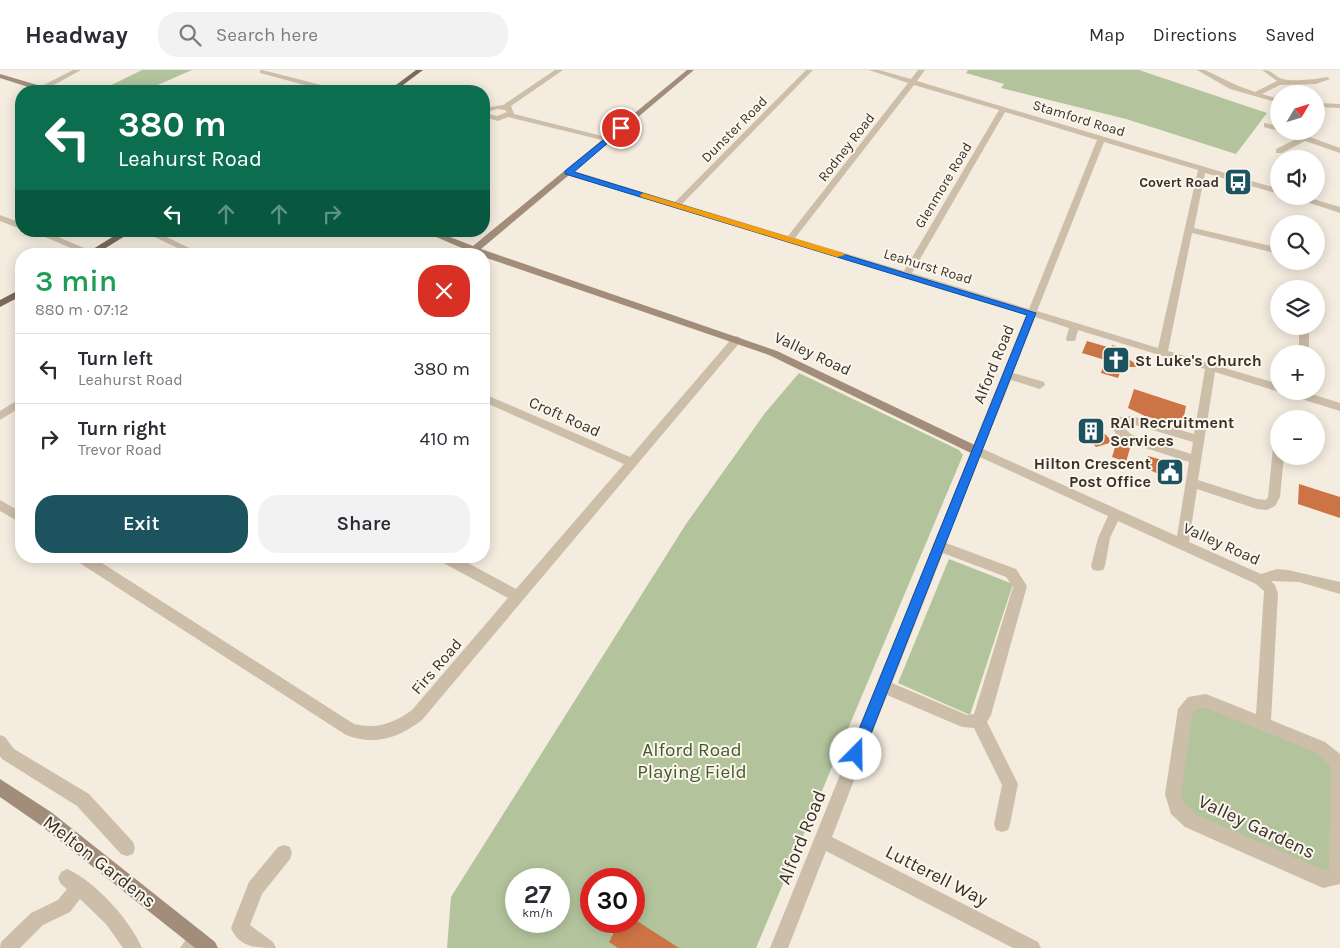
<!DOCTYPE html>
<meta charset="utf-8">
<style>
:root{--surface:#fff;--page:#f2f2f3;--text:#2b2b33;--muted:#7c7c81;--line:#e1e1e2;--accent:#1c535e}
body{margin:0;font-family:Karla,sans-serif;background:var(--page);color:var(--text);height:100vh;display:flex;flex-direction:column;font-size:19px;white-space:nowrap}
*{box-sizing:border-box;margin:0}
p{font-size:16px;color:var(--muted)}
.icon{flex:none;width:28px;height:28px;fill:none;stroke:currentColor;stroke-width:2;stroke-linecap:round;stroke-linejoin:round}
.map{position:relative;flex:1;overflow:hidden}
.drawer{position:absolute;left:15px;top:178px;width:475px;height:315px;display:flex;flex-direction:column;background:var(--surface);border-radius:20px;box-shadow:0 2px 12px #0003}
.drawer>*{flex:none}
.banner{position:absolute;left:15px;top:15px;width:475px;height:152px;border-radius:20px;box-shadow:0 2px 12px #0003;background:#0b6e4f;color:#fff;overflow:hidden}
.needle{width:32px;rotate:52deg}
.buttons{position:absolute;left:1270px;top:15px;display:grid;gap:10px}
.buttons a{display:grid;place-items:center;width:55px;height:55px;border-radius:50%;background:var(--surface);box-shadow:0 2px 12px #0003;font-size:25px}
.speed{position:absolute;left:505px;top:798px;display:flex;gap:10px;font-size:25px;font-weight:700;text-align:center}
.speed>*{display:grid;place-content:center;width:65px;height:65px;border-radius:50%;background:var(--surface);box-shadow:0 2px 12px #0003;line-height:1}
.speed small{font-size:12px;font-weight:400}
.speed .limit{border:8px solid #d22;background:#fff;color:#111}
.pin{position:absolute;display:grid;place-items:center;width:42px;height:42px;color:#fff;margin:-21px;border:2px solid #fff;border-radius:50%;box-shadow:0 1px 5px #0007}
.me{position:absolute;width:55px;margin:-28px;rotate:22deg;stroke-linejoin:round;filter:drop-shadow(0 0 4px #0008)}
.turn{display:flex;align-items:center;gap:18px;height:105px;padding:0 20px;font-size:22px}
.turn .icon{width:65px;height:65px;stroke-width:2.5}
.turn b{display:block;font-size:35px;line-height:42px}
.lanes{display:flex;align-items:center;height:48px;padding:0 20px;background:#0003;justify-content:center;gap:25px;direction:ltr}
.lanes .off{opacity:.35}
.round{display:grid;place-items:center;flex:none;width:52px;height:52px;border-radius:20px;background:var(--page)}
.headline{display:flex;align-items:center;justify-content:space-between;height:85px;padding:0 20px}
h1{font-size:30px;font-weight:600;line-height:38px;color:#1e9e55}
.button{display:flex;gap:10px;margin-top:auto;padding:10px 20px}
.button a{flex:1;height:58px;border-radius:20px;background:var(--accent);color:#fff;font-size:20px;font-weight:600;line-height:58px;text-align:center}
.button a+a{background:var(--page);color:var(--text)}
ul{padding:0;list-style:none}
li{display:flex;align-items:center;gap:15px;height:70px;padding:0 20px;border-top:1px solid var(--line)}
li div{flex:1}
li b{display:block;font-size:19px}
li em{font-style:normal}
header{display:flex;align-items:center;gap:30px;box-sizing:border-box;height:70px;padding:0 25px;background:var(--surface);border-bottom:1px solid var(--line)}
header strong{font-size:24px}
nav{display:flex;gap:28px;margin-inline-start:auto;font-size:18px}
.search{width:350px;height:45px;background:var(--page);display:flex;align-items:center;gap:12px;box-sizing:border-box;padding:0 18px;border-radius:20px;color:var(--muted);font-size:19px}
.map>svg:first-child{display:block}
.green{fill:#b3c49d;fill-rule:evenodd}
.building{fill:#cc7445}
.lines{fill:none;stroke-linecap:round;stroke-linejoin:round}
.street{fill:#cdbea9;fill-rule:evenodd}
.secondary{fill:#a18d7a;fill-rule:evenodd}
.primary{fill:#7d695a;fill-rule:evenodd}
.route{fill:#1a73e8;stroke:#114b97}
.slow{fill:#f59e0b}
.labels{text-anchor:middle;stroke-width:4;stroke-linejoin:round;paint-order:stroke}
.far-street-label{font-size:14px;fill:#3a302a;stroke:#fbf6ec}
.far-poi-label{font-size:14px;font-weight:bold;fill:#3a302a;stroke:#fbf6ec;text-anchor:end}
.street-label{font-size:16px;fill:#3a302a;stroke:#fbf6ec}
.poi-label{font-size:16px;font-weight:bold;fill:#3a302a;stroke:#fbf6ec;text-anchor:start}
.near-park-label{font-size:19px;fill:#445a2c;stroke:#fbf6ec}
.near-street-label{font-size:19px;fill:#3a302a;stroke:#fbf6ec}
</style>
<header>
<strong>Headway</strong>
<div class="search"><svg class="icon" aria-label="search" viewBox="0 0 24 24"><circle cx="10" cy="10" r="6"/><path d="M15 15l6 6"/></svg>Search here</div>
<nav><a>Map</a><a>Directions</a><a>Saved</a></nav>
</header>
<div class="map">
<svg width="1340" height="878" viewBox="0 0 1340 878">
<rect width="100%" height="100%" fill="#f4ecdf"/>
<g class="green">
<polygon points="142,0 192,0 144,21 99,21"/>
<polygon points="968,0 1139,0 1267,43 1236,84 1126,49 1001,18 1004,14 966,3"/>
<path d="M 799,303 L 959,380 L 963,385 L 756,878 L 447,878 L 451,827 L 686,454 L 765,343 ZM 516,809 L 559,809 L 559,851 L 516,851 ZM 591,809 L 634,809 L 634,851 L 591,851 Z"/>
<polygon points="949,489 1013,514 970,645 898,613"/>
<polygon points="1193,632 1334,688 1334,808 1177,738"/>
</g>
<g class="building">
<polygon points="1087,271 1111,278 1112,275 1128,280 1125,287 1141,297 1122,297 1118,308 1101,303 1105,290 1082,283"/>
<polygon points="1134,319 1186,336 1182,356 1145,346 1128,338"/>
<polygon points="1093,354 1098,359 1100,359 1113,372 1096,377 1078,358"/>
<polygon points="1116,374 1130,378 1126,392 1112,387"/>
<polygon points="1148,386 1169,392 1175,396 1172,410 1145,398"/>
<polygon points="1299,414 1340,427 1340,448 1298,434"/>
<polygon points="620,851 637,851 679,878 618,878 609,872"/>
</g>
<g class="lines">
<g class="street">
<polygon points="73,0 81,0 43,21 36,19"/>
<polygon points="262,0 337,19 338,21 327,21 260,3 260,1"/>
<path d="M 555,0 L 563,0 L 511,36 L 514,44 L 610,68 L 610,72 L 508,47 L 498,51 L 484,47 L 484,38 L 503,35 ZM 497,39 L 505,40 L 507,42 L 497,46 L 489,44 L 490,41 Z"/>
<path d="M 806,0 L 813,0 L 682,134 L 788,166 L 908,13 L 869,0 L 879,0 L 911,9 L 918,0 L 925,0 L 917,11 L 1279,119 L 1279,124 L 1205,103 L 1194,158 L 1279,178 L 1279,184 L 1192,163 L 1168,281 L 1279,314 L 1279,321 L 1281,321 L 1279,322 L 1215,302 L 1198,410 L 1257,429 L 1266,430 L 1268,427 L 1273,378 L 1279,374 L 1279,386 L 1284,386 L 1280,427 L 1275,436 L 1267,440 L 1257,439 L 1197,419 L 1189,472 L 1261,504 L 1277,499 L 1288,500 L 1340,512 L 1340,524 L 1299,512 L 1271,511 L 1275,515 L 1278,524 L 1271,650 L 1325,672 L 1340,684 L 1340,814 L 1323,818 L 1185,757 L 1171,744 L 1165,724 L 1178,639 L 1188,627 L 1206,624 L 1256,644 L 1264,521 L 1256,514 L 1118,451 L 1110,468 L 1105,496 L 1103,500 L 1098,501 L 1093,500 L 1091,496 L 1098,468 L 1108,446 L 980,387 L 946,473 L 1016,499 L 1027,516 L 991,645 L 987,652 L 1018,714 L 1010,754 L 1008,760 L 1002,762 L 996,760 L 994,754 L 1002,715 L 974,658 L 962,657 L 887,625 L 832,767 L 1038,872 L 1041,878 L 1013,878 L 826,781 L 788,878 L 770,878 L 1026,245 L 564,102 L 571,100 L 675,132 ZM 914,15 L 999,40 L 904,201 L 795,168 ZM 1005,42 L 1097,70 L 1029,239 L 912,203 ZM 1104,72 L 1198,100 L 1158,278 L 1037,241 ZM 1035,247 L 1069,258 L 1066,269 L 1067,271 L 1075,271 L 1078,260 L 1205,299 L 1194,364 L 1132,346 L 1117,347 L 1110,354 L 1116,364 L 1124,371 L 1189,392 L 1177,466 L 983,379 L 1011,310 L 1040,319 L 1045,315 L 1044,312 L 1013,303 ZM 1124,354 L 1132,354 L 1193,372 L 1191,384 L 1132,365 L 1124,358 ZM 943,483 L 1006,507 L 1013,517 L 974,644 L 967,645 L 892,613 ZM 1206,638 L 1315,682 L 1328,693 L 1331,700 L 1329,800 L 1323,800 L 1197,745 L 1184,733 L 1181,724 L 1193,642 L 1197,639 Z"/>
<path d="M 1197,0 L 1205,0 L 1236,15 L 1255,22 L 1277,11 L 1262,0 C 1274,0 1273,6 1283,9 C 1291,12 1318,9 1327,7 L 1330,9 L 1316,14 L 1280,15 L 1262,24 L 1279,29 L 1279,33 L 1230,19 Z"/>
<polygon points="1316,33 1340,34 1340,38 1316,37"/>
<polygon points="1264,53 1279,56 1279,61 1264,57"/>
<polygon points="1281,61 1293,61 1340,78 1340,83 1305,71 1282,83 1276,83 1276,79 1298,68"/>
<polygon points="1289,126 1303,126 1340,137 1340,143"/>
<polygon points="0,145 21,153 21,159 0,151"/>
<polygon points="31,161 44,161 96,183 85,184"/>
<polygon points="142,161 154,161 202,184 190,184"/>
<rect x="1299" y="256" width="10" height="28"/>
<path d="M 737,266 L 742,269 L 741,271 L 422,650 C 399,668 374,676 346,665 L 75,490 L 74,486 L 91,486 L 354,654 C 377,659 393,654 412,640 L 508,528 L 438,490 L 437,486 L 455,486 L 516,519 L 624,394 L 484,332 L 484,324 L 630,387 L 733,267 Z"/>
<polygon points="1284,321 1302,321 1340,333 1340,341 1285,324"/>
<polygon points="21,328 21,337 0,350 0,341"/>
<polygon points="0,430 21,442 21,453 0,441"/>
<polygon points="0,665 5,667 14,679 89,724 133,772 135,778 133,784 127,786 121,784 77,736 2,689 0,686"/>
<path d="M 284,775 L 290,777 L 292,783 L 290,789 L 262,824 L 250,855 L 273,872 L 276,878 C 258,878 239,878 231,858 L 249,812 L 278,777 Z"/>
<path d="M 67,799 C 95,811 130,850 142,878 L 123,878 L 106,854 L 80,829 L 70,842 L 43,855 L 20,878 L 0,878 L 1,872 L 31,843 L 58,830 L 67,819 L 61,814 L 58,808 L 61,802 Z"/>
<polygon points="197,859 203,862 206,868 200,878 180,878 191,862"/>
</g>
<g class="secondary">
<polygon points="687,0 694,0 481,179 777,281 981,378 983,381 981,384 973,384 769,285 484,187 484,184 476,184 422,161 435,161 473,176"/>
<polygon points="0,4 51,19 52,21 41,21 0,8"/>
<polygon points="0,709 51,742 215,872 218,878 195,878 39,754 0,727"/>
</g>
<g class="primary">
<polygon points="416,0 423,0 395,21 388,21"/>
<polygon points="122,161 133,161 96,184 85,184"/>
<polygon points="21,219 21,226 0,237 0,230"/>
</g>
</g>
<polygon class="route" points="621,56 623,57 623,60 574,102 1036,243 863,684 861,689 856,691 851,689 849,684 1027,245 565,104 565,101"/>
<polygon class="slow" points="643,123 843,183 845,185 837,187 641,127 640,125"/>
<defs>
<g id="bus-square" transform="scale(1.4375)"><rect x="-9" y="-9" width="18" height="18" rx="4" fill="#1c535e" stroke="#fbf6ec"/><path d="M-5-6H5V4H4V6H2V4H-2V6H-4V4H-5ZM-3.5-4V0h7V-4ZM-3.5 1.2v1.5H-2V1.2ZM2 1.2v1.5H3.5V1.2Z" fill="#fff"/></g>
<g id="church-square" transform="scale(1.4375)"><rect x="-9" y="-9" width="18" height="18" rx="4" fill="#1c535e" stroke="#fbf6ec"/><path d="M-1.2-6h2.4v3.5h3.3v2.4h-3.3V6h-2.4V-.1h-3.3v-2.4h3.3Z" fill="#fff"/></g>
<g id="building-square" transform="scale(1.4375)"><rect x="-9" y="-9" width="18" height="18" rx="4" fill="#1c535e" stroke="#fbf6ec"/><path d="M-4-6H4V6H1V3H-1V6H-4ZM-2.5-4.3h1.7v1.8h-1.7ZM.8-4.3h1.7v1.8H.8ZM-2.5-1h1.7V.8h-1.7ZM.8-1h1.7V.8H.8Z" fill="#fff"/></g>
<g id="civic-square" transform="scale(1.4375)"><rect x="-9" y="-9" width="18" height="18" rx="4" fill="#1c535e" stroke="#fbf6ec"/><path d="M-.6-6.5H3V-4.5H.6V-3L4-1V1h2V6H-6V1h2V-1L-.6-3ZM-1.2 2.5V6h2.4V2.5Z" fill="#fff"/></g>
</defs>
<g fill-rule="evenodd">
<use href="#bus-square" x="1238" y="112"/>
<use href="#church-square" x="1116" y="290"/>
<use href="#building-square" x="1091" y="361"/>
<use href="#civic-square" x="1170" y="402"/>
</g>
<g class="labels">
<g class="far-street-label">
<text transform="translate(1079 48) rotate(17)" y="5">Stamford Road</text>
<text transform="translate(734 59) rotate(-45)" y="5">Dunster Road</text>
<text transform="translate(846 77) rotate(-52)" y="5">Rodney Road</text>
<text transform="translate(943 115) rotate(-59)" y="5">Glenmore Road</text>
<text transform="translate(928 196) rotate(17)" y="5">Leahurst Road</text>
</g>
<g class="far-poi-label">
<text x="1219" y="117">Covert Road</text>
</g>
<g class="street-label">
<text transform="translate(813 283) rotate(25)" y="6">Valley Road</text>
<text transform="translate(993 294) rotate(-68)" y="6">Alford Road</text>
<text transform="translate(565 346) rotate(24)" y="6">Croft Road</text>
<text transform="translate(1222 473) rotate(24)" y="6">Valley Road</text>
<text transform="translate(436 596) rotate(-49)" y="6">Firs Road</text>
</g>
<g class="poi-label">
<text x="1135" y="296">St Luke's Church</text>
<text x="1110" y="358">RAI Recruitment<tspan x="1110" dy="18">Services</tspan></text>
<text x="1151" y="399" text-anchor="end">Hilton Crescent<tspan x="1151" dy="18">Post Office</tspan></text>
</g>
<g class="near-park-label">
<text x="692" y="686">Alford Road<tspan x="692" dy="22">Playing Field</tspan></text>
</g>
<g class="near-street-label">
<text transform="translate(1257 756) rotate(25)" y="7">Valley Gardens</text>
<text transform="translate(801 767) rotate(-68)" y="7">Alford Road</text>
<text transform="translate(100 791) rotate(38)" y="7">Melton Gardens</text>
<text transform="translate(937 805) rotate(27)" y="7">Lutterell Way</text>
</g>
</g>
</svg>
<div class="buttons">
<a><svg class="needle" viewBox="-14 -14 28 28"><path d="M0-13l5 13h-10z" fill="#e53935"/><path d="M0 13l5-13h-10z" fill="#7c7c81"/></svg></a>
<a><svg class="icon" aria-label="sound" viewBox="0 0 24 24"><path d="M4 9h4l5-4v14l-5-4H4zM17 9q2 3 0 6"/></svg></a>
<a><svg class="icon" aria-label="search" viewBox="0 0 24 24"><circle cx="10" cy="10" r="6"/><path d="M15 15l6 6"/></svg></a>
<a><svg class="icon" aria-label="layers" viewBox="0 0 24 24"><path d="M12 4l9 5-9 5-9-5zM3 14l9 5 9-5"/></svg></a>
<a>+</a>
<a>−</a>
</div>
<div class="speed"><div>27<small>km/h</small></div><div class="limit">30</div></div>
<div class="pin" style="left:621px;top:58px;background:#d93025"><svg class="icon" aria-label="arrive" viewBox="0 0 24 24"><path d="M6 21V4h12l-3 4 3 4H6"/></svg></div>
<svg class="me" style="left:856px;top:684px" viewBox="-20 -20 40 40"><circle r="19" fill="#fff"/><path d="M0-13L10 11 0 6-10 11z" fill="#1a73e8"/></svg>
<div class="banner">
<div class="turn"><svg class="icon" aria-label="left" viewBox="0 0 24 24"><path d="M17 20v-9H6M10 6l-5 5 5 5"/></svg><div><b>380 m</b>Leahurst Road</div></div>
<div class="lanes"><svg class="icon" aria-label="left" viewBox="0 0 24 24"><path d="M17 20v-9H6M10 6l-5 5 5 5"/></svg><svg class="icon off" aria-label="ahead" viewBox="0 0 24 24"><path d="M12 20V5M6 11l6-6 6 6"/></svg><svg class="icon off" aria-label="ahead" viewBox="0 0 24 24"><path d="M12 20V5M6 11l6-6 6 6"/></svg><svg class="icon off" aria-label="right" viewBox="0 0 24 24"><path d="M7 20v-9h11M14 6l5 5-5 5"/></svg></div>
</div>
<section class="drawer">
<div class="headline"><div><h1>3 min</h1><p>880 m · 07:12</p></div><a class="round" style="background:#d93025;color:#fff"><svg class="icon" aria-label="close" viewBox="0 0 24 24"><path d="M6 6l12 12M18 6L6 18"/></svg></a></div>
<ul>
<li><svg class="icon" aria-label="left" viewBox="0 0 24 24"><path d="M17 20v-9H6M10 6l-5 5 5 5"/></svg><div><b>Turn left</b><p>Leahurst Road</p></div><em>380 m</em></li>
<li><svg class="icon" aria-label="right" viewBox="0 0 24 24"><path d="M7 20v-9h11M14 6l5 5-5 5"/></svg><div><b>Turn right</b><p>Trevor Road</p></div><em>410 m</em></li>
</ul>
<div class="button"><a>Exit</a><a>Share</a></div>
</section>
</div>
